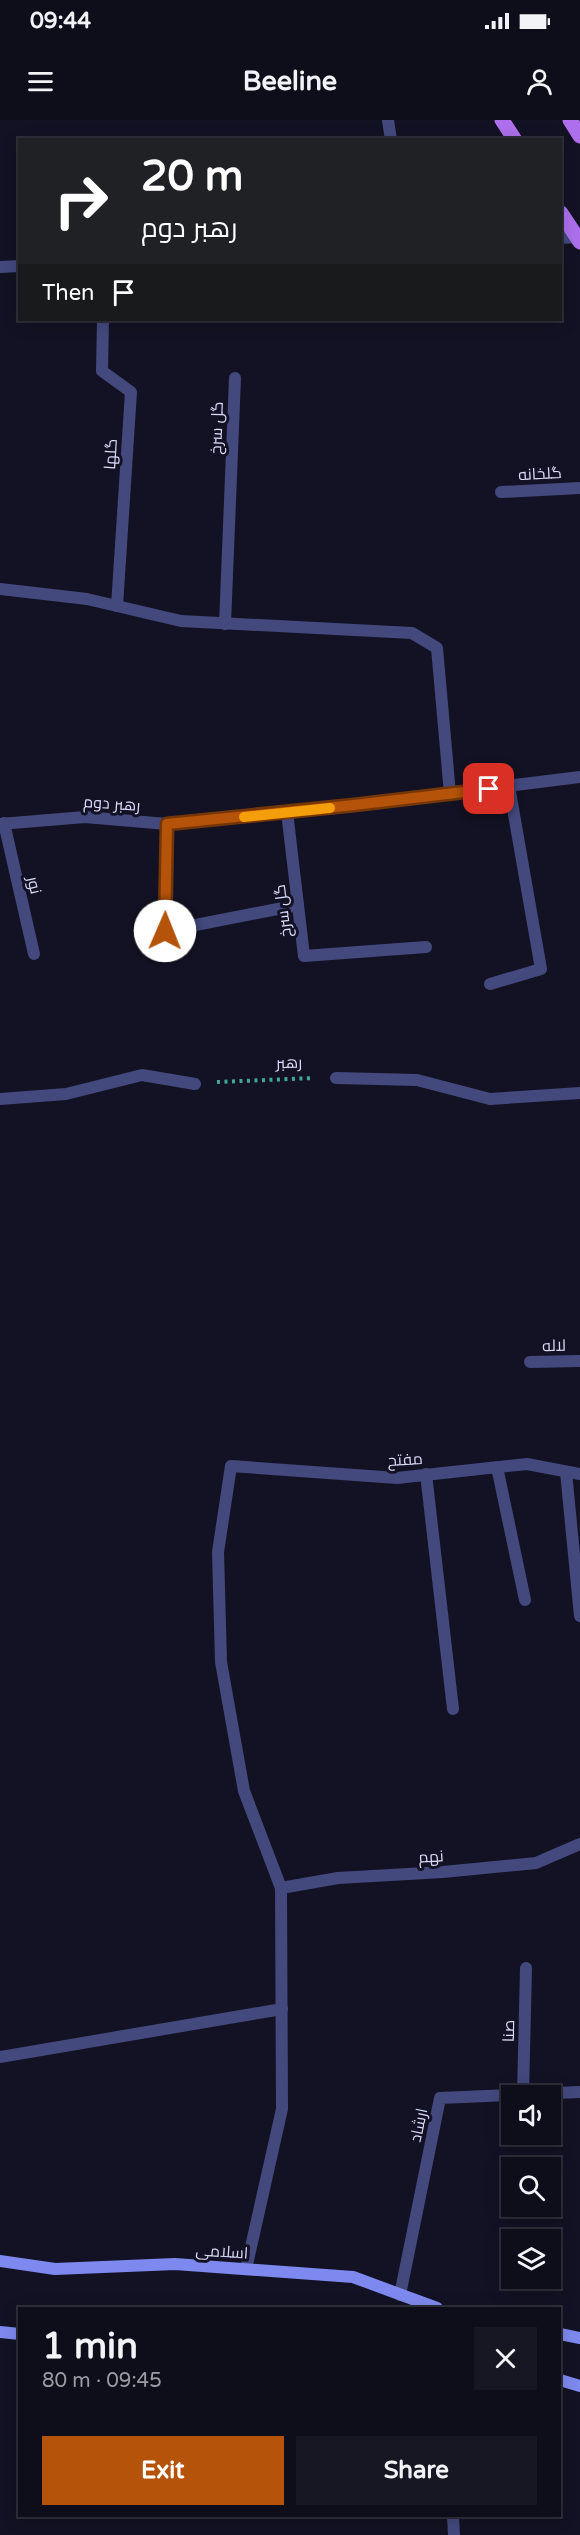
<!DOCTYPE html>
<meta charset="utf-8">
<style>
:root{--surface:#0e0e1b;--page:#171724;--text:#f1f3f6;--muted:#9b9ca3;--line:#2e2e3a;--accent:#b45309}
body{margin:0;font-family:"Varela Round",Cairo,sans-serif;background:var(--page);color:var(--text);height:100vh;display:flex;flex-direction:column;font-size:22px;white-space:nowrap}
*{box-sizing:border-box;margin:0}
p{font-size:20px;color:var(--muted)}
.icon{flex:none;width:33px;height:33px;fill:none;stroke:currentColor;stroke-width:2;stroke-linecap:round;stroke-linejoin:round}
.map{position:relative;flex:1;overflow:hidden}
.panel{position:absolute;left:18px;top:2187px;width:543px;height:210px;display:flex;flex-direction:column;background:var(--surface);border-radius:0px;box-shadow:0 3px 15px #0003,0 0 0 2px var(--line)}
.panel>*{flex:none}
.guide{position:absolute;left:18px;top:18px;width:544px;height:183px;border-radius:0px;box-shadow:0 3px 15px #0003,0 0 0 2px var(--line);background:#202124;color:#fff;overflow:hidden}
.controls{position:absolute;left:501px;top:1965px;display:grid;gap:12px}
.controls a{display:grid;place-items:center;width:60px;height:60px;border-radius:0px;background:var(--surface);box-shadow:0 3px 15px #0003,0 0 0 2px var(--line);font-size:30px}
.pin{position:absolute;display:grid;place-items:center;width:51px;height:51px;color:#fff;margin:-26px;border-radius:12px;box-shadow:0 3px 9px #0006}
.me{position:absolute;width:66px;margin:-33px;rotate:1deg;stroke-linejoin:round;filter:drop-shadow(0 0 4px #0008)}
.turn{display:flex;align-items:center;gap:21px;height:126px;padding:0 24px;font-size:27px}
.turn .icon{width:78px;height:78px;stroke-width:2.5}
.turn b{display:block;font-size:42px;line-height:51px}
.then{display:flex;align-items:center;height:57px;padding:0 24px;background:#0003;gap:12px;font-size:22px}
.round{display:grid;place-items:center;flex:none;width:63px;height:63px;border-radius:0px;background:var(--page)}
.headline{display:flex;align-items:center;justify-content:space-between;height:102px;padding:0 24px}
h1{font-size:36px;font-weight:700;line-height:45px}
.cta{display:flex;gap:12px;margin-top:auto;padding:12px 24px}
.cta a{flex:1;height:69px;border-radius:0px;background:var(--accent);color:#fff;font-size:24px;font-weight:700;line-height:69px;text-align:center}
.cta a+a{background:var(--page);color:var(--text)}
.status{display:flex;justify-content:space-between;align-items:center;height:42px;padding:0 30px;background:var(--surface);direction:ltr}
.status svg{height:16px;fill:currentColor}
header{display:flex;justify-content:space-between;align-items:center;height:78px;padding:0 24px;background:var(--surface);font-size:27px;font-weight:700}
.map>svg:first-child{display:block}
.lines{fill:none;stroke-linecap:round;stroke-linejoin:round}
.path{stroke:#3fa994;stroke-width:4;stroke-dasharray:3 4.5;stroke-linecap:butt}
.street{stroke:#43497d;stroke-width:12}
.secondary{stroke:#7d89ee;stroke-width:12}
.primary{stroke:#ad6fec;stroke-width:15}
.route-casing{stroke:#753606;stroke-width:15}
.route{stroke:#b45309;stroke-width:10}
.slow{stroke:#f59e0b;stroke-width:10}
.labels{text-anchor:middle;stroke-width:6;stroke-linejoin:round;paint-order:stroke}
.street-label{font-size:16px;fill:#dadbfa;stroke:#131224}
</style>
<div class="status"><b>09:44</b><svg viewBox="0 0 49 12"><path d="M0 12V9h3v3zM5 12V6h3v6zM10 12V3h3v9zM15 12V0h3v12zM26 1h20v11H26zM47 4h2v5h-2z"/></svg></div>
<header><svg class="icon" aria-label="menu" viewBox="0 0 24 24"><path d="M4 6h16M4 12h16M4 18h16"/></svg>Beeline<svg class="icon" aria-label="person" viewBox="0 0 24 24"><circle cx="12" cy="8" r="4"/><path d="M4 21q1-7 8-7t8 7"/></svg></header>
<div class="map">
<svg width="580" height="2415" viewBox="0 0 580 2415">
<rect width="100%" height="100%" fill="#131224"/>
<g class="lines">
<polyline class="path" points="217,962 314,958"/>
<g class="street">
<polyline points="388,0 391,20"/>
<polyline points="561,118 576,117"/>
<polyline points="0,147 20,146"/>
<polyline points="103,200 102,251 131,272 117,486"/>
<polyline points="501,372 580,368"/>
<polyline points="0,469 87,479 181,501 412,513 437,528 450,674"/>
<polyline points="225,504 235,258"/>
<polyline points="287,692 304,836 426,827"/>
<polyline points="4,703 34,834"/>
<polyline points="0,704 85,697 167,704 354,685 580,657"/>
<polyline points="167,704 165,811 298,785"/>
<polyline points="490,864 541,849 509,666"/>
<polyline points="336,958 417,960 490,979 580,973"/>
<polyline points="0,979 66,974 142,955 195,964"/>
<polyline points="530,1242 580,1241"/>
<polyline points="497,1347 525,1480"/>
<polyline points="566,1352 580,1496"/>
<polyline points="426,1354 453,1589"/>
<polyline points="281,1768 338,1758 443,1752 536,1743 580,1724"/>
<polyline points="0,1937 282,1889"/>
<polyline points="523,1975 526,1848"/>
<polyline points="246,2149 282,1989 281,1768 244,1671 221,1542 218,1432 231,1346 397,1358 527,1344 580,1354"/>
<polyline points="400,2175 440,1978 580,1972"/>
<polyline points="453,2396 454,2415"/>
</g>
<g class="secondary">
<polyline points="0,2141 55,2149 175,2144 353,2157 437,2188"/>
<polyline points="0,2212 20,2214"/>
<polyline points="560,2214 580,2218"/>
<polyline points="560,2260 580,2266"/>
</g>
<g class="primary">
<polyline points="502,0 515,20"/>
<polyline points="570,0 580,16"/>
<polyline points="561,93 580,122"/>
</g>
</g>
<g class="lines">
<g class="route-casing">
<polyline id="route" points="165,811 167,704 354,685 489,669"/>
</g>
<use href="#route" class="route"/>
<polyline class="slow" points="244,697 330,688"/>
</g>
<g class="labels">
<g class="street-label">
<text transform="translate(216 308) rotate(-88)" y="6">گل سرخ</text>
<text transform="translate(110 334) rotate(-86)" y="6">گلها</text>
<text transform="translate(540 353) rotate(-3)" y="6">گلخانه</text>
<text transform="translate(112 683) rotate(4)" y="6">رهبر دوم</text>
<text transform="translate(35 765) rotate(77)" y="6">نور</text>
<text transform="translate(282 791) rotate(-97)" y="6">گل سرخ</text>
<text transform="translate(289 942) rotate(-1)" y="6">رهبر</text>
<text transform="translate(554 1225) rotate(-1)" y="6">لاله</text>
<text transform="translate(405 1339) rotate(-3)" y="6">مفتح</text>
<text transform="translate(431 1736) rotate(-4)" y="6">نهم</text>
<text transform="translate(508 1911) rotate(-89)" y="6">صنا</text>
<text transform="translate(418 2005) rotate(-78)" y="6">ارشاد</text>
<text transform="translate(222 2131) rotate(4)" y="6">اسلامی</text>
</g>
</g>
</svg>
<div class="controls">
<a><svg class="icon" aria-label="sound" viewBox="0 0 24 24"><path d="M4 9h4l5-4v14l-5-4H4zM17 9q2 3 0 6"/></svg></a>
<a><svg class="icon" aria-label="search" viewBox="0 0 24 24"><circle cx="10" cy="10" r="6"/><path d="M15 15l6 6"/></svg></a>
<a><svg class="icon" aria-label="layers" viewBox="0 0 24 24"><path d="M12 4l9 5-9 5-9-5zM3 14l9 5 9-5"/></svg></a>
</div>
<div class="pin" style="left:489px;top:669px;background:#d93025"><svg class="icon" aria-label="arrive" viewBox="0 0 24 24"><path d="M6 21V4h12l-3 4 3 4H6"/></svg></div>
<svg class="me" style="left:165px;top:811px" viewBox="-20 -20 40 40"><circle r="19" fill="#fff"/><path d="M0-13L10 11 0 6-10 11z" fill="#b45309"/></svg>
<div class="guide">
<div class="turn"><svg class="icon" aria-label="right" viewBox="0 0 24 24"><path d="M7 20v-9h11M14 6l5 5-5 5"/></svg><div><b>20 m</b>رهبر دوم</div></div>
<div class="then">Then<svg class="icon" aria-label="arrive" viewBox="0 0 24 24"><path d="M6 21V4h12l-3 4 3 4H6"/></svg></div>
</div>
<section class="panel">
<div class="headline"><div><h1>1 min</h1><p>80 m · 09:45</p></div><a class="round"><svg class="icon" aria-label="close" viewBox="0 0 24 24"><path d="M6 6l12 12M18 6L6 18"/></svg></a></div>
<div class="cta"><a>Exit</a><a>Share</a></div>
</section>
</div>
